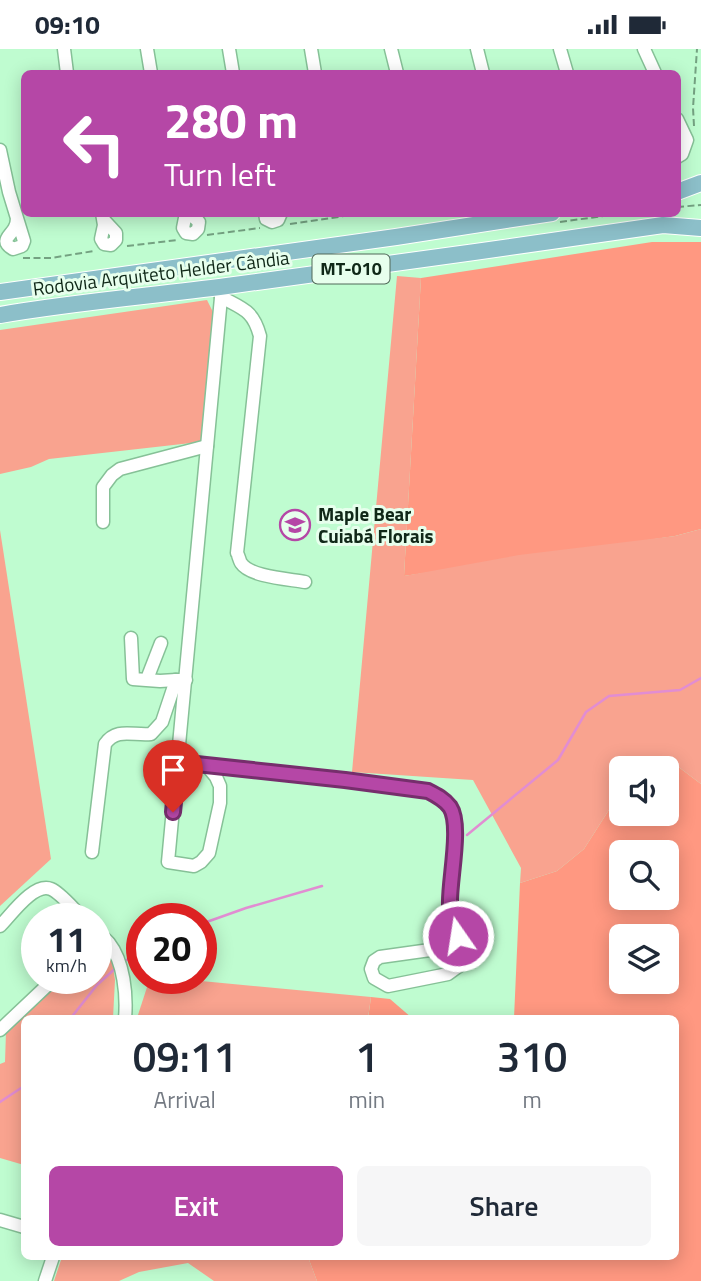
<!DOCTYPE html>
<meta charset="utf-8">
<style>
:root{--surface:#fff;--page:#f6f6f7;--text:#1f2937;--muted:#747a83;--accent:#b547a6}
body{margin:0;font-family:"Titillium Web",sans-serif;background:var(--page);color:var(--text);height:100vh;display:flex;flex-direction:column;font-size:26px;white-space:nowrap}
*{box-sizing:border-box;margin:0}
p{font-size:23px;color:var(--muted)}
.icon{flex:none;width:38px;height:38px;fill:none;stroke:currentColor;stroke-width:2;stroke-linecap:round;stroke-linejoin:round}
.map{position:relative;flex:1;overflow:hidden}
.side{position:absolute;left:21px;top:966px;width:658px;height:245px;display:flex;flex-direction:column;background:var(--surface);border-radius:10px;box-shadow:0 4px 18px #0003}
.side>*{flex:none}
.hud{position:absolute;left:21px;top:21px;width:660px;height:147px;border-radius:10px;box-shadow:0 4px 18px #0003;background:#b547a6;color:#fff;overflow:hidden}
.buttons{position:absolute;left:609px;top:707px;display:grid;gap:14px}
.buttons a{display:grid;place-items:center;width:70px;height:70px;border-radius:10px;background:var(--surface);box-shadow:0 4px 18px #0003;font-size:35px}
.speed{position:absolute;left:21px;top:854px;display:flex;gap:14px;font-size:35px;font-weight:700;text-align:center}
.speed>*{display:grid;place-content:center;width:91px;height:91px;border-radius:50%;background:var(--surface);box-shadow:0 4px 18px #0003;line-height:1}
.speed small{font-size:18px;font-weight:400}
.speed .limit{border:10px solid #d22;background:#fff;color:#111}
.pin{position:absolute;display:grid;place-items:center;width:60px;height:60px;color:#fff;margin:-72px -30px;border-radius:50% 50% 50% 0;rotate:-45deg;box-shadow:0 0 7px #0007}
.pin .icon{rotate:45deg}
.me{position:absolute;width:77px;margin:-38px;rotate:347deg;stroke-linejoin:round;filter:drop-shadow(0 0 5px #0008)}
.turn{display:flex;align-items:center;gap:24px;height:147px;padding:0 28px;font-size:32px}
.turn .icon{width:91px;height:91px;stroke-width:2.5}
.turn b{display:block;font-size:49px;line-height:60px}
.eta{display:flex;justify-content:space-evenly;align-items:center;height:119px;text-align:center}
.eta b{font-size:42px;font-weight:600;line-height:49px}
.cta{display:flex;gap:14px;margin-top:auto;padding:14px 28px}
.cta a{flex:1;height:80px;border-radius:10px;background:var(--accent);color:#fff;font-size:28px;font-weight:600;line-height:80px;text-align:center}
.cta a+a{background:var(--page);color:var(--text)}
.status{display:flex;justify-content:space-between;align-items:center;height:49px;padding:0 35px;background:var(--surface);direction:ltr}
.status svg{height:19px;fill:currentColor}
.map>svg:first-child{display:block}
.green{fill:#ff9881;fill-rule:evenodd}
.forest{fill:#f9a38f}
.lines{fill:none;stroke-linecap:round;stroke-linejoin:round}
.stream{stroke:#e18dd2;stroke-width:2.5}
.minor-casing{stroke:#86c197;stroke-width:15}
.major-casing{stroke:#fff;stroke-width:18}
.path{stroke:#74a181;stroke-width:2;stroke-dasharray:7 3.5;stroke-linecap:butt}
.minor{stroke:#fff;stroke-width:12}
.major{stroke:#8cbfc9;stroke-width:16}
.route-casing{stroke:#762e6c;stroke-width:18}
.route{stroke:#b547a6;stroke-width:12}
.labels{text-anchor:middle;stroke-width:6;stroke-linejoin:round;paint-order:stroke}
.shield{fill:#e7ffed;stroke:#506858;stroke-width:2}
.shield-label{font-size:18px;font-weight:bold;fill:#102818}
.street-label{font-size:19px;fill:#102818;stroke:#e7ffed}
.poi-label{font-size:19px;font-weight:bold;fill:#102818;stroke:#e7ffed;text-anchor:start}
</style>
<div class="status"><b>09:10</b><svg viewBox="0 0 49 12"><path d="M0 12V9h3v3zM5 12V6h3v6zM10 12V3h3v9zM15 12V0h3v12zM26 1h20v11H26zM47 4h2v5h-2z"/></svg></div>
<div class="map">
<svg width="701" height="1232" viewBox="0 0 701 1232">
<rect width="100%" height="100%" fill="#bffcd0"/>
<g class="green">
<polygon points="652,193 701,193 701,480 675,487 404,527 421,229"/>
<path d="M 668,710 L 701,735 L 701,1232 L 317,1232 L 308,1208 L 676,1208 L 676,970 L 514,969 L 520,834 L 557,822 L 584,800 L 621,742 L 621,765 L 667,765 L 667,719 L 651,719 ZM 621,803 L 667,803 L 667,849 L 621,849 ZM 621,887 L 667,887 L 667,933 L 621,933 Z"/>
<polygon points="371,948 390,950 412,969 368,970"/>
</g>
<g class="forest">
<polygon points="397,227 421,229 404,527 519,506 675,487 701,480 701,735 668,710 651,719 621,719 621,742 584,800 557,822 520,834 521,819 473,731 352,723"/>
<polygon points="207,251 214,265 204,389 200,393 49,410 31,418 0,425 0,281"/>
<polygon points="0,481 51,810 0,857"/>
<polygon points="100,896 112,912 115,931 113,969 24,970 24,1116 0,1109 0,1015 5,1013 6,983 64,929 96,929 96,900"/>
<polygon points="150,929 170,929 371,948 368,969 137,969"/>
<polygon points="62,1208 308,1208 317,1232 214,1232 188,1214 139,1223 119,1232 54,1232"/>
</g>
<g class="lines">
<g class="stream">
<polyline points="467,786 558,711 586,663 609,647 680,641 701,629"/>
<polyline points="201,875 246,859 322,837"/>
<polyline points="122,914 142,901"/>
<polyline points="70,970 97,936 117,918"/>
<polyline points="0,1053 24,1037"/>
</g>
<g class="minor-casing">
<g id="minor">
<polyline points="64,0 67,24"/>
<polyline points="147,0 151,24"/>
<polyline points="229,0 233,24"/>
<polyline points="311,0 315,24"/>
<polyline points="391,0 397,24"/>
<polyline points="477,0 483,24"/>
<polyline points="560,0 567,24"/>
<polyline points="644,0 655,24"/>
<polyline points="677,70 687,91 682,105 677,108"/>
<path d="M 0,101 L 9,143 L 24,192 L 22,197 L 13,200 C 0,192 9,188 14,180 C 16,177 17,172 17,169"/>
<polyline points="102,164 104,176 101,190 104,195 111,196 116,191 116,184 103,170"/>
<polyline points="186,164 183,179 186,184 193,185 198,180 199,173 189,164"/>
<polyline points="265,164 266,170 272,173 278,171 281,164"/>
<path d="M 221,248 C 243,260 253,261 260,287 L 237,504 C 238,505 240,513 241,514 C 250,528 289,530 305,533"/>
<polyline points="103,473 103,438 112,426 120,420 207,397"/>
<polyline points="131,589 133,630 160,632 176,631"/>
<polyline points="147,630 161,594"/>
<polyline points="178,713 345,731 428,742 439,748 451,759 454,769 455,785 450,857 463,908 459,917 448,925 388,937 374,929 371,920 374,912 380,908 430,901 458,887"/>
<polyline points="206,716 216,728 220,737 220,754 209,804 201,813 194,817 168,813 222,238"/>
<path d="M 92,803 L 105,695 C 117,678 133,687 151,685 L 162,673 L 176,631 L 186,631"/>
<path d="M 0,877 C 11,866 34,833 51,840 C 61,844 75,862 84,870"/>
<path d="M 96,882 C 100,886 105,889 109,894 C 124,913 127,946 125,970"/>
<polyline points="0,981 55,929"/>
<polyline points="0,1171 24,1178"/>
<polyline points="45,1232 53,1208"/>
</g>
</g>
<g class="major-casing">
<g id="major">
<polyline points="677,143 701,134"/>
<polyline points="0,243 396,188 552,164"/>
<path d="M 0,266 C 75,253 151,247 227,237 C 372,218 518,197 663,176 L 701,179"/>
</g>
</g>
<g class="path">
<polyline points="694,77 693,59 697,0"/>
<polyline points="677,158 701,156"/>
<polyline points="560,173 625,164"/>
<polyline points="290,175 365,164"/>
<polyline points="207,186 260,179"/>
<polyline points="127,197 177,191"/>
<polyline points="23,209 51,209 94,202"/>
</g>
<use href="#minor" class="minor"/>
<use href="#major" class="major"/>
</g>
<g class="lines">
<g class="route-casing">
<path id="route" d="M 173,763 L 178,713 L 345,731 L 428,742 C 436,746 444,750 450,758 C 462,776 449,832 450,855 C 451,866 455,877 458,887"/>
</g>
<use href="#route" class="route"/>
</g>
<defs>
<g id="school-ring" transform="scale(1.575)"><circle r="9.5" fill="#e7ffed" stroke="#b547a6" stroke-width="1.5"/><path d="M0-5L7-2L0 1L-7-2ZM-4 1L0 2.5L4 1V4Q0 6-4 4Z" fill="#b547a6"/></g>
</defs>
<g fill-rule="evenodd">
<use href="#school-ring" x="295" y="476"/>
</g>
<g class="labels">
<rect class="shield" x="312.5" y="205.5" width="77" height="29" rx="5"/>
<g class="shield-label">
<text x="351" y="226">MT-010</text>
</g>
<g class="street-label">
<text transform="translate(161 224) rotate(-7)" y="7">Rodovia Arquiteto Helder Cândia</text>
</g>
<g class="poi-label">
<text x="318" y="472">Maple Bear<tspan x="318" dy="22">Cuiabá Florais</tspan></text>
</g>
</g>
</svg>
<div class="buttons">
<a><svg class="icon" aria-label="sound" viewBox="0 0 24 24"><path d="M4 9h4l5-4v14l-5-4H4zM17 9q2 3 0 6"/></svg></a>
<a><svg class="icon" aria-label="search" viewBox="0 0 24 24"><circle cx="10" cy="10" r="6"/><path d="M15 15l6 6"/></svg></a>
<a><svg class="icon" aria-label="layers" viewBox="0 0 24 24"><path d="M12 4l9 5-9 5-9-5zM3 14l9 5 9-5"/></svg></a>
</div>
<div class="speed"><div>11<small>km/h</small></div><div class="limit">20</div></div>
<div class="pin" style="left:173px;top:763px;background:#d93025"><svg class="icon" aria-label="arrive" viewBox="0 0 24 24"><path d="M6 21V4h12l-3 4 3 4H6"/></svg></div>
<svg class="me" style="left:458px;top:887px" viewBox="-20 -20 40 40"><circle r="17" fill="#b547a6" stroke="#fff" stroke-width="3"/><path d="M0-11L8 9 0 5-8 9z" fill="#fff"/></svg>
<div class="hud">
<div class="turn"><svg class="icon" aria-label="left" viewBox="0 0 24 24"><path d="M17 20v-9H6M10 6l-5 5 5 5"/></svg><div><b>280 m</b>Turn left</div></div>
</div>
<section class="side">
<div class="eta">
<div><b>09:11</b><p>Arrival</p></div>
<div><b>1</b><p>min</p></div>
<div><b>310</b><p>m</p></div>
</div>
<div class="cta"><a>Exit</a><a>Share</a></div>
</section>
</div>
